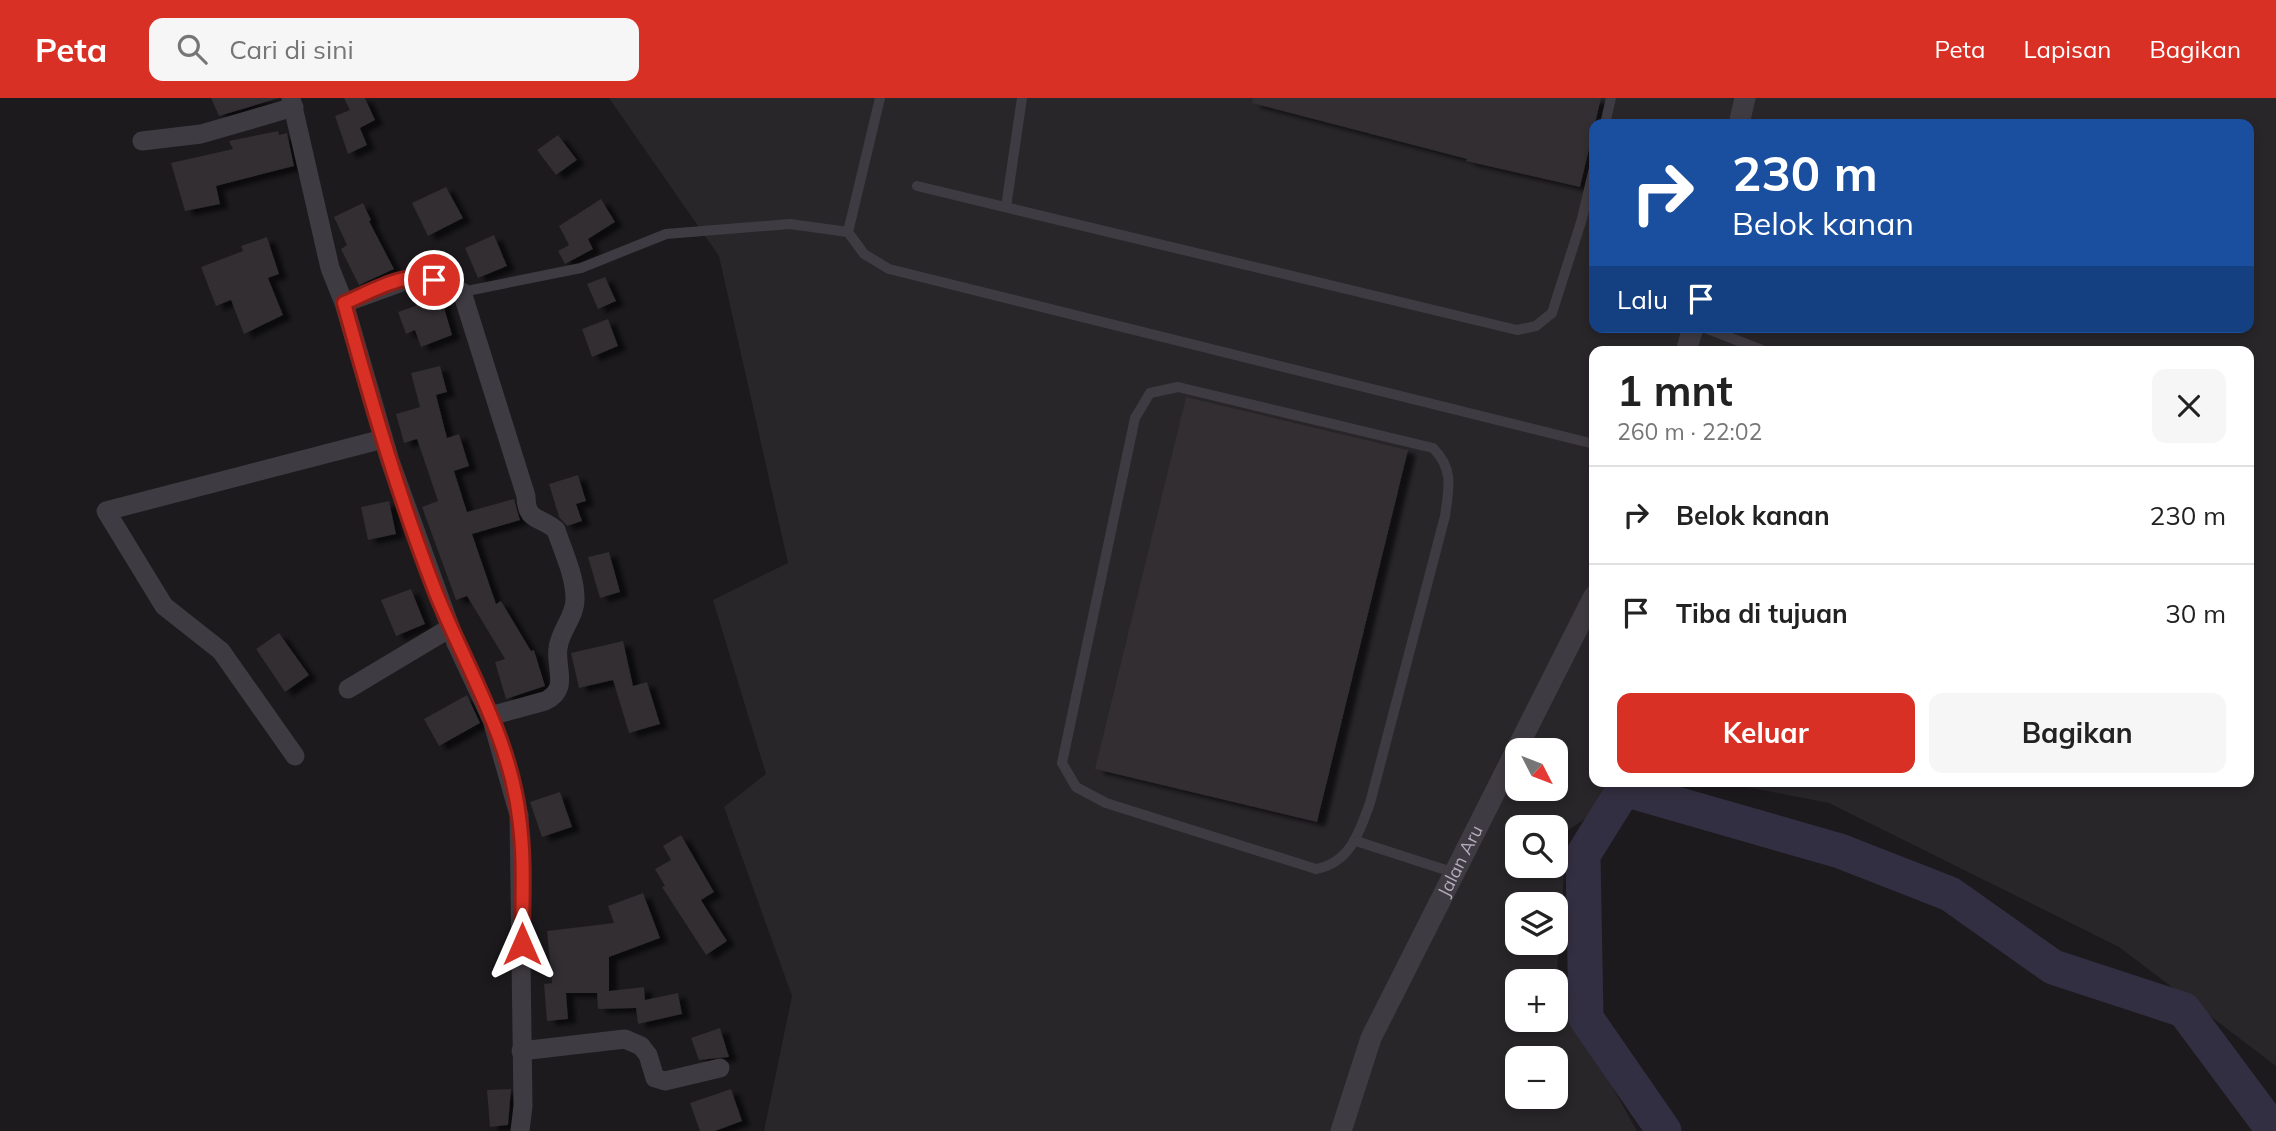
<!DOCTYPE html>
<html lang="id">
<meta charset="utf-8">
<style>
:root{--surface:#fff;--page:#f6f6f6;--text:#222;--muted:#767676;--line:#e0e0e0;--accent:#d93025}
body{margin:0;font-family:Mulish,sans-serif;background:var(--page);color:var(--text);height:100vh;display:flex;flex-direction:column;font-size:26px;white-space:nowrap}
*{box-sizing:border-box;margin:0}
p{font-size:23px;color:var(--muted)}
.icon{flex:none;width:38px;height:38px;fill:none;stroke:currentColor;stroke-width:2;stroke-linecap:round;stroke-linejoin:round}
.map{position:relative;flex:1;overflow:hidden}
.side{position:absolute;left:1589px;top:248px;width:665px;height:441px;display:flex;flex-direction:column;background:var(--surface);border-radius:14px;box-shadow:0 4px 10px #0003}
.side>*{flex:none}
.hud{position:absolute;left:1589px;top:21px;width:665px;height:214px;border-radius:14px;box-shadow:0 4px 10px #0003;background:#1a4fa0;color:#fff;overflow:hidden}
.needle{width:46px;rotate:132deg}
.buttons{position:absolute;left:1505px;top:640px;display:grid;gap:14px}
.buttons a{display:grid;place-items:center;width:63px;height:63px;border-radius:14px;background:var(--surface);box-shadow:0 4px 10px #0003;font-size:35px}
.pin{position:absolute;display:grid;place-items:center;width:60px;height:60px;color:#fff;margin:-30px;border:4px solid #fff;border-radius:50%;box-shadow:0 2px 7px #0007}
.me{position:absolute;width:77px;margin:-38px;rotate:0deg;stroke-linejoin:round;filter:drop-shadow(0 0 5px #0008)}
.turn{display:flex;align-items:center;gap:24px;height:147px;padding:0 28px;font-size:32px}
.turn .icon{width:91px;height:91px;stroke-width:2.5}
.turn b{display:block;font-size:49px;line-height:60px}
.then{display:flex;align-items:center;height:66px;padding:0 28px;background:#0003;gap:14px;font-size:26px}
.round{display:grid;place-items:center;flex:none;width:74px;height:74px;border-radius:14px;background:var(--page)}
.overview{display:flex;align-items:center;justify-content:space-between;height:119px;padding:0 28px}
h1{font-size:42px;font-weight:700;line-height:52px}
.cta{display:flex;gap:14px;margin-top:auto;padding:14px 28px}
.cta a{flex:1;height:80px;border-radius:14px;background:var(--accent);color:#fff;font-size:28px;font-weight:700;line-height:80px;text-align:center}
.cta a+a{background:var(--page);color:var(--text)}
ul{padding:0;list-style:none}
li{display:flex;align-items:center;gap:21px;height:98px;padding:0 28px;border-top:2px solid var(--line)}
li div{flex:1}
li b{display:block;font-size:26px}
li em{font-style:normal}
header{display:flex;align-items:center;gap:42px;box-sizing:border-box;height:98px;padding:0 35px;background:var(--accent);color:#fff}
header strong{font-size:33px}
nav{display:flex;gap:38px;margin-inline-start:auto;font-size:24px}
.search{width:490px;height:63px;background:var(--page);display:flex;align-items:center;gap:18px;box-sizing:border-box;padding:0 24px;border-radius:14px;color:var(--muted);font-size:26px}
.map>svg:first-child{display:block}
.built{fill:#29262a;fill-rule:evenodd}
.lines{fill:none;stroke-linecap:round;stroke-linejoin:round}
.river{stroke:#332f42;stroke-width:35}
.building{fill:#302d31;filter:url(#shadow)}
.service{stroke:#3f3b42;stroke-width:10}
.minor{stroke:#3f3b42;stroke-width:19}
.tertiary{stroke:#3f3b42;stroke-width:21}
.route-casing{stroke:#8d1f18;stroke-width:18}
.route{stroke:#d93025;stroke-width:12}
.labels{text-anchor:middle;stroke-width:7;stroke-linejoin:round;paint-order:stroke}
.street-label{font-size:18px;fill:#b4acbd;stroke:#171518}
</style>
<header>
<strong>Peta</strong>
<div class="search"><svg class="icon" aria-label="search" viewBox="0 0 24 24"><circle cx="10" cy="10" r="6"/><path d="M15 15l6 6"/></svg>Cari di sini</div>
<nav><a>Peta</a><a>Lapisan</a><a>Bagikan</a></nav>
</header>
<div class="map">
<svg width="2276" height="1033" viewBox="0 0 2276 1033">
<defs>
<filter id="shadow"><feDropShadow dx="8" dy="4.5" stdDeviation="2" flood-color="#0009"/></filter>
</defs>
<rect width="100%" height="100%" fill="#1c1a1d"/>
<path class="built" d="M 609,0 L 2276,0 L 2276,968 L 2119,849 L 1829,705 L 1722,684 L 2249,684 L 2249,254 L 1594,254 L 1594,684 L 1639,684 L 1567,733 L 1556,888 L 1637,1033 L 764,1033 L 792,898 L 724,709 L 766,676 L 713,502 L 788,465 L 719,158 ZM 1594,26 L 2249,26 L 2249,229 L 1594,229 ZM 1517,653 L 1556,653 L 1556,691 L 1517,691 ZM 1517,730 L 1556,730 L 1556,768 L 1517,768 ZM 1517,807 L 1556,807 L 1556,845 L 1517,845 ZM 1517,884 L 1556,884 L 1556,922 L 1517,922 ZM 1517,961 L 1556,961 L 1556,999 L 1517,999 Z"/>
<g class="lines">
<polyline class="river" points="1664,1033 1586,920 1583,757 1624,691 1840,753 1950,796 2053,869 2184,912 2274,1033"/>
</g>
<g class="building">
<polygon points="211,0 279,0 219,18"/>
<polygon points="344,0 365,0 375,22 360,30 367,47 348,56 335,18 350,12"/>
<polygon points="1253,0 1601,0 1580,89 1466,63 1467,61 1252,5"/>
<polygon points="278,33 279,37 287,35 294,68 216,88 220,106 185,113 171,65 233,51 229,43"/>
<polygon points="558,37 577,62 556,77 537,52"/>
<polygon points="446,89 463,120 428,138 412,105"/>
<polygon points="601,101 615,124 588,141 593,151 565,166 558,153 569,147 559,128"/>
<polygon points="363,105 371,122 369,123 394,171 359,187 341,151 347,147 334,119"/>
<polygon points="494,137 507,168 478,180 465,150"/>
<polygon points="267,139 279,176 268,180 283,217 244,236 231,202 216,208 201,169 243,153 241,148"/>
<polygon points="605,179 616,203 598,211 587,186"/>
<polygon points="441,199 452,237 421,249 415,232 406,236 398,214"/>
<polygon points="608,221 618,248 592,259 582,231"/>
<polygon points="440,268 447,294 436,297 447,340 459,336 469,368 454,373 467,414 514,401 520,422 472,436 496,506 501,503 531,553 534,552 545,588 506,601 495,564 505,561 467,498 456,502 422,409 438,403 417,341 404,345 396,316 420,309 411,275"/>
<polygon points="1186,299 1408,352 1317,724 1095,671"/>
<polygon points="578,377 586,403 576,406 582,423 567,428 559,419 549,386"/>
<polygon points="389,403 396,436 368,442 361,409"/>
<polygon points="609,454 620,494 600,500 588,459"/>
<polygon points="411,491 425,526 396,538 381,502"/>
<polygon points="279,535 309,577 285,594 256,551"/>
<polygon points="623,543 633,588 647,584 660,626 629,635 613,582 579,590 571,555"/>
<polygon points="467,597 480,625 439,648 424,621"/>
<polygon points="560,694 572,729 542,739 530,704"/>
<polygon points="681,737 714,794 701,802 727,843 706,857 662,789 665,788 655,771 671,762 663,748"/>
<polygon points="643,795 660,840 609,859 609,893 644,889 645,902 678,895 682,916 638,926 636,910 598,911 597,895 566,895 568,921 547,923 544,886 552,885 547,833 614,825 608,808"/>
<polygon points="720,930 729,959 699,962 691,940"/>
<polygon points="511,991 508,1027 490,1029 487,992"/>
<polygon points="731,991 742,1023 715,1033 700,1033 690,1005"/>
</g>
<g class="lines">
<g class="service">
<polyline points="880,0 848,134 864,156 889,171 1594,346"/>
<polyline points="1605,26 1611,0"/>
<polyline points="917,88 1517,232 1536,228 1552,215 1582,121 1594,70"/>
<polyline points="1006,109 1022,0"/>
<polyline points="462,194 581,170 666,136 790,126 848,134"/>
<polyline points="1703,229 1767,254"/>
<path d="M 1178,289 L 1433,350 C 1454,371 1449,390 1445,418 L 1370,705 C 1359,735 1350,765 1316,771 L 1106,705 L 1076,689 L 1062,665 L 1135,320 L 1150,295 Z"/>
<polyline points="1356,743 1455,775"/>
</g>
<g class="minor">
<polyline points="291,0 330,170 344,205 390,363 456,545 492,622 519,717 523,1008 520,1033"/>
<polyline points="142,43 201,36 294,9"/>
<path d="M 344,205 L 421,177 L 462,194 L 526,398 C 526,424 540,418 556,432 C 563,453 575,478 575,500 C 576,518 560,532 558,550 C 555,571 570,591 545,603 L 490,618"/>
<polyline points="348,591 450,530"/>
<polyline points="295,658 221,553 164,508 106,413 383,341"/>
<polyline points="521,953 625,941 641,948 648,957 655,980 665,983 720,970"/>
</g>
<g class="tertiary">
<polyline points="1739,26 1745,0"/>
<polyline points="1686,254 1693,229"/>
<path id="s1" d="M 1341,1033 L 1371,940 L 1594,498"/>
</g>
</g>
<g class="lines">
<g class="route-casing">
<path id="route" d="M 434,182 C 406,172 371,194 344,205 C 371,303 399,400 436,495 C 465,567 510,640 519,719 C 525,761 522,804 522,846"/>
</g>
<use href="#route" class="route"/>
</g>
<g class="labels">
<g class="street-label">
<text dy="6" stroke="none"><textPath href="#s1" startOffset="296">Jalan Aru</textPath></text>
</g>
</g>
</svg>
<div class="buttons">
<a><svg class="needle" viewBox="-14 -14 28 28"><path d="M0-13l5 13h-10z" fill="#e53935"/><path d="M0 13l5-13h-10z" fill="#767676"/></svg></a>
<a><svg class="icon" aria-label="search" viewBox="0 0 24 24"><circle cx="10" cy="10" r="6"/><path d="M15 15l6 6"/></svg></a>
<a><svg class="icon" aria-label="layers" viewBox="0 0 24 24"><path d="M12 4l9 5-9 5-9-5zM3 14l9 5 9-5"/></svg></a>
<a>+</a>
<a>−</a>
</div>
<div class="pin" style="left:434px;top:182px;background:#d93025"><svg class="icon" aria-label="arrive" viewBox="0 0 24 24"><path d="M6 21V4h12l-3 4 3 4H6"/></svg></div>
<svg class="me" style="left:522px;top:846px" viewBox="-20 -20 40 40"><path d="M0-17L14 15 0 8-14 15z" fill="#d93025" stroke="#fff" stroke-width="4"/></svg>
<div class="hud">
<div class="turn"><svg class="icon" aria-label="right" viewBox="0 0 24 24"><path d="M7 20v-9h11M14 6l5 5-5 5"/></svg><div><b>230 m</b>Belok kanan</div></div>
<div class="then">Lalu<svg class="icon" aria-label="arrive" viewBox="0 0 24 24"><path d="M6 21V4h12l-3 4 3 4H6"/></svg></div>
</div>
<section class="side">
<div class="overview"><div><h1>1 mnt</h1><p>260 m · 22:02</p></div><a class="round"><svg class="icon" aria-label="close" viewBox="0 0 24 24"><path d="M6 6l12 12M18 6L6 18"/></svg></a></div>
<ul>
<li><svg class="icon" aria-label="right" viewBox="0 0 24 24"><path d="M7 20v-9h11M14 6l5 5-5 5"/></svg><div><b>Belok kanan</b></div><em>230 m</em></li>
<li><svg class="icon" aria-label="arrive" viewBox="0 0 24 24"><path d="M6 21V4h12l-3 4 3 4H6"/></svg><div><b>Tiba di tujuan</b></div><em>30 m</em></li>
</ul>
<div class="cta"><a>Keluar</a><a>Bagikan</a></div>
</section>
</div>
